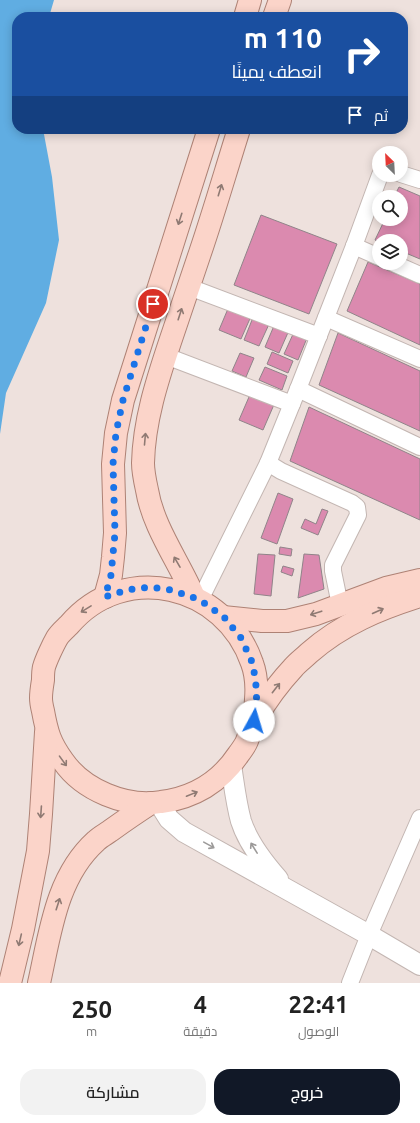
<!DOCTYPE html>
<html lang="ar">
<meta charset="utf-8">
<style>
:root{--surface:#fff;--page:#f2f2f2;--text:#222;--muted:#767676;--accent:#111827}
body{margin:0;font-family:Ubuntu,Cairo,sans-serif;background:var(--page);color:var(--text);direction:rtl;height:100vh;display:flex;flex-direction:column;font-size:15px;white-space:nowrap}
*{box-sizing:border-box;margin:0}
p{font-size:13px;color:var(--muted)}
.icon{flex:none;width:22px;height:22px;fill:none;stroke:currentColor;stroke-width:2;stroke-linecap:round;stroke-linejoin:round}
.map{position:relative;height:983px;overflow:hidden;direction:ltr}
.side{display:flex;flex-direction:column;background:var(--surface);flex:1}
.side>*{flex:none}
.top-card{position:absolute;left:12px;top:12px;width:396px;height:122px;border-radius:16px;box-shadow:0 2px 10px #0003;direction:rtl;background:#1a4fa0;color:#fff;overflow:hidden}
.needle{width:26px;rotate:336deg}
.buttons{position:absolute;left:372px;top:146px;display:grid;gap:8px}
.buttons a{display:grid;place-items:center;width:36px;height:36px;border-radius:50%;background:var(--surface);box-shadow:0 2px 10px #0003;font-size:20px}
.pin{position:absolute;display:grid;place-items:center;width:34px;height:34px;color:#fff;margin:-17px;border:2px solid #fff;border-radius:50%;box-shadow:0 1px 4px #0007}
.me{position:absolute;width:44px;margin:-22px;rotate:6deg;stroke-linejoin:round;filter:drop-shadow(0 0 3px #0008)}
.turn{display:flex;align-items:center;gap:14px;height:84px;padding:0 20px;font-size:18px}
.turn .icon{width:52px;height:52px;stroke-width:2.5}
.turn b{display:block;font-size:28px;line-height:34px}
.then{display:flex;align-items:center;height:38px;padding:0 20px;background:#0003;gap:8px;font-size:15px}
.eta{display:flex;justify-content:space-evenly;align-items:center;height:68px;text-align:center}
.eta b{font-size:24px;font-weight:600;line-height:28px}
.cta{display:flex;gap:8px;margin-top:auto;padding:8px 20px}
.cta a{flex:1;height:46px;border-radius:16px;background:var(--accent);color:#fff;font-size:16px;font-weight:600;line-height:46px;text-align:center}
.cta a+a{background:var(--page);color:var(--text)}
.map>svg:first-child{display:block}
.water{fill:#60ade2}
.building{fill:#db8aaf;stroke:#908489}
.lines{fill:none;stroke-linecap:round;stroke-linejoin:round}
.minor-casing{stroke:#c3b6b2;stroke-width:18}
.tertiary-casing{stroke:#c3b6b2;stroke-width:22}
.primary-casing{stroke:#ae8275;stroke-width:24}
.minor{stroke:#fff;stroke-width:16}
.tertiary{stroke:#fff;stroke-width:20}
.primary{stroke:#fbd4c9;stroke-width:22}
.oneway{stroke:#8f7a73}
.oneway2{stroke:#9c9a99}
.route{stroke:#1a73e8;stroke-width:7;stroke-dasharray:0 12.6}
</style>
<div class="map">
<svg width="420" height="983" viewBox="0 0 420 983">
<rect width="100%" height="100%" fill="#eee1dd"/>
<polygon class="water" points="0,0 54,0 49,17 17,17 17,129 43,129 52,177 59,240 46,303 6,393 0,434"/>
<g class="building">
<polygon points="399,187 420,196 420,259 401,251 401,241 379,241 379,242 375,240 385,219 401,219 401,197 394,197"/>
<polygon points="261,215 337,244 309,314 234,285"/>
<polygon points="368,262 420,284 420,345 347,311"/>
<polygon points="230,304 252,314 241,339 219,330"/>
<polygon points="254,315 270,322 259,346 244,340"/>
<polygon points="276,321 290,328 279,353 265,347"/>
<polygon points="294,332 307,338 298,360 284,354"/>
<polygon points="338,333 420,371 420,431 319,385"/>
<polygon points="272,352 293,361 288,373 267,364"/>
<polygon points="240,353 254,358 246,377 232,371"/>
<polygon points="265,367 287,376 282,390 259,380"/>
<polygon points="252,390 276,400 263,430 239,420"/>
<polygon points="309,407 420,459 420,520 290,461"/>
<polygon points="278,493 293,499 277,544 261,538"/>
<polygon points="322,509 328,511 318,535 301,528 305,519 316,524"/>
<polygon points="280,547 292,549 291,556 279,554"/>
<polygon points="258,554 275,555 271,596 254,594"/>
<polygon points="304,554 319,555 324,589 298,598"/>
<polygon points="283,566 294,569 292,576 281,572"/>
</g>
<g class="lines">
<g class="minor-casing">
<g id="minor">
<polyline points="401,174 420,180"/>
<polyline points="354,246 379,257"/>
<polyline points="393,263 420,275"/>
<polyline points="189,287 319,336"/>
<polyline points="326,318 420,359"/>
<polyline points="166,356 292,404"/>
<polyline points="298,389 420,447"/>
<polyline points="200,600 268,463"/>
<polyline points="340,605 333,571 333,565 358,515 357,507 352,503 281,471 268,463 298,389 354,246 380,175"/>
<polyline points="350,983 369,935 420,818"/>
</g>
</g>
<g class="tertiary-casing">
<g id="tertiary">
<path d="M 231,765 C 234,784 236,803 241,821 C 248,843 263,862 278,879"/>
<polyline points="159,803 169,819 184,832 369,935 420,965"/>
</g>
</g>
<g class="primary-casing">
<g id="primary">
<polyline points="245,17 250,0"/>
<polyline points="274,17 280,0"/>
<polyline points="105,597 111,575 113,557 115,533 113,464 116,433 123,400 209,129"/>
<path d="M 194,597 C 179,562 153,527 147,490 C 145,481 143,471 143,463 C 144,421 157,381 170,342 C 180,312 190,283 200,253 C 214,212 226,170 239,129"/>
<polyline points="223,617 262,621 287,621 316,614 386,588 420,580"/>
<path d="M 254,721 C 256,701 259,682 252,663 C 225,584 124,560 69,625 C 65,629 60,633 57,638 C 53,645 46,660 44,667 C 43,671 43,676 43,680 C 42,686 41,692 41,698 C 41,703 42,707 43,711 C 47,733 50,743 63,761 C 83,790 126,808 161,802 C 193,798 220,782 238,755 C 241,751 244,747 246,743 C 250,735 251,726 256,718 C 266,701 279,683 293,668 C 298,662 304,658 309,653 C 342,624 379,609 420,596"/>
<polyline points="10,983 23,929 38,851 41,814 46,732"/>
<path d="M 39,983 C 50,934 56,877 96,841 C 100,837 106,834 110,831 C 124,821 137,812 151,803"/>
</g>
</g>
<use href="#minor" class="minor"/>
<use href="#tertiary" class="tertiary"/>
<use href="#primary" class="primary"/>
</g>
<defs><path id="oneway-shaft" d="M-6 0H5M1.5-3L5.5 0L1.5 3" fill="none" stroke-width="1.6" stroke-linecap="round" stroke-linejoin="round"/></defs>
<g class="oneway">
<use href="#oneway-shaft" transform="translate(220 190) rotate(-73)"/>
<use href="#oneway-shaft" transform="translate(180 219) rotate(108)"/>
<use href="#oneway-shaft" transform="translate(180 314) rotate(-72)"/>
<use href="#oneway-shaft" transform="translate(145 439) rotate(-85)"/>
<use href="#oneway-shaft" transform="translate(177 562) rotate(-120)"/>
<use href="#oneway-shaft" transform="translate(86 609) rotate(148)"/>
<use href="#oneway-shaft" transform="translate(378 611) rotate(-24)"/>
<use href="#oneway-shaft" transform="translate(316 613) rotate(162)"/>
<use href="#oneway-shaft" transform="translate(276 688) rotate(-52)"/>
<use href="#oneway-shaft" transform="translate(63 761) rotate(54)"/>
<use href="#oneway-shaft" transform="translate(192 794) rotate(-22)"/>
<use href="#oneway-shaft" transform="translate(41 812) rotate(94)"/>
<use href="#oneway-shaft" transform="translate(58 904) rotate(-72)"/>
<use href="#oneway-shaft" transform="translate(20 940) rotate(103)"/>
</g>
<g class="oneway2">
<use href="#oneway-shaft" transform="translate(209 845) rotate(29)"/>
<use href="#oneway-shaft" transform="translate(254 848) rotate(-122)"/>
</g>
<g class="lines">
<polyline class="route" points="153,304 123,400 116,433 113,464 115,533 111,575 105,597 127,590 150,587 172,590 200,600 224,617 241,638 253,664 257,693 254,721"/>
</g>
</svg>
<div class="buttons">
<a><svg class="needle" viewBox="-14 -14 28 28"><path d="M0-13l5 13h-10z" fill="#e53935"/><path d="M0 13l5-13h-10z" fill="#767676"/></svg></a>
<a><svg class="icon" aria-label="search" viewBox="0 0 24 24"><circle cx="10" cy="10" r="6"/><path d="M15 15l6 6"/></svg></a>
<a><svg class="icon" aria-label="layers" viewBox="0 0 24 24"><path d="M12 4l9 5-9 5-9-5zM3 14l9 5 9-5"/></svg></a>
</div>
<div class="pin" style="left:153px;top:304px;background:#d93025"><svg class="icon" aria-label="arrive" viewBox="0 0 24 24"><path d="M6 21V4h12l-3 4 3 4H6"/></svg></div>
<svg class="me" style="left:254px;top:721px" viewBox="-20 -20 40 40"><circle r="19" fill="#fff"/><path d="M0-13L10 11 0 6-10 11z" fill="#1a73e8"/></svg>
<div class="top-card">
<div class="turn"><svg class="icon" aria-label="right" viewBox="0 0 24 24"><path d="M7 20v-9h11M14 6l5 5-5 5"/></svg><div><b>110 m</b>انعطف يمينًا</div></div>
<div class="then">ثم<svg class="icon" aria-label="arrive" viewBox="0 0 24 24"><path d="M6 21V4h12l-3 4 3 4H6"/></svg></div>
</div>
</div>
<section class="side">
<div class="eta">
<div><b>22:41</b><p>الوصول</p></div>
<div><b>4</b><p>دقيقة</p></div>
<div><b>250</b><p>m</p></div>
</div>
<div class="cta"><a>خروج</a><a>مشاركة</a></div>
</section>
